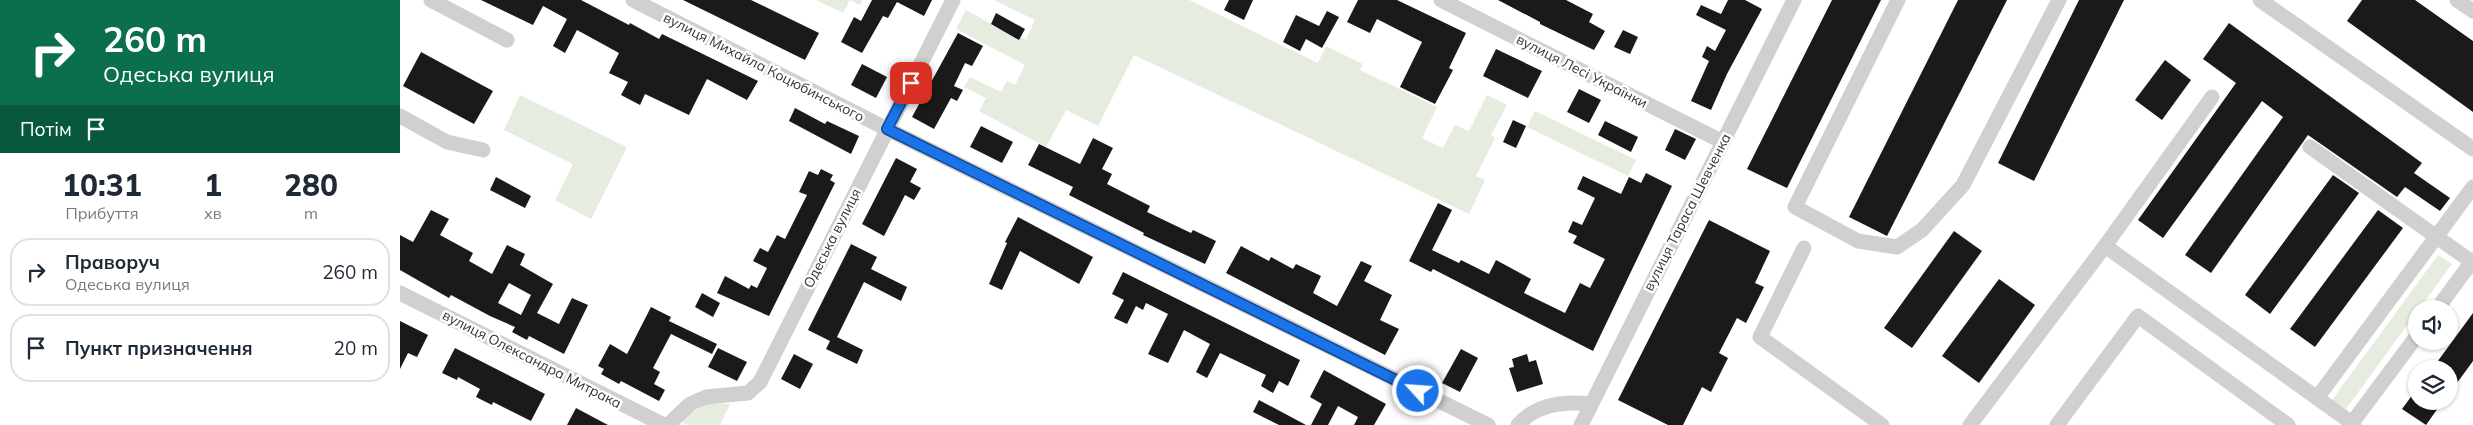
<!DOCTYPE html>
<html lang="uk">
<meta charset="utf-8">
<style>
:root{--surface:#fff;--page:#f6f6f7;--text:#1f2937;--muted:#747a83;--line:#e0e1e3}
body{margin:0;font-family:Mulish,sans-serif;background:var(--page);color:var(--text);height:100vh;display:flex;flex-direction:column;font-size:19px;white-space:nowrap}
*{box-sizing:border-box;margin:0}
p{font-size:16px;color:var(--muted)}
.icon{flex:none;width:28px;height:28px;fill:none;stroke:currentColor;stroke-width:2;stroke-linecap:round;stroke-linejoin:round}
.map{position:relative;flex:1;overflow:hidden}
.drawer{display:flex;flex-direction:column;background:var(--surface);width:400px}
.drawer>*{flex:none}
.top-card{background:#0b6e4f;color:#fff;overflow:hidden}
.controls{position:absolute;left:2008px;top:300px;display:grid;gap:10px}
.controls a{display:grid;place-items:center;width:50px;height:50px;border-radius:50%;background:var(--surface);box-shadow:0 1px 4px #0004;font-size:25px}
.pin{position:absolute;display:grid;place-items:center;width:42px;height:42px;color:#fff;margin:-21px;border-radius:10px;box-shadow:0 2px 8px #0006}
.me{position:absolute;width:55px;margin:-28px;rotate:296deg;stroke-linejoin:round;filter:drop-shadow(0 0 4px #0008)}
.turn{display:flex;align-items:center;gap:18px;height:105px;padding:0 20px;font-size:22px}
.turn .icon{width:65px;height:65px;stroke-width:2.5}
.turn b{display:block;font-size:35px;line-height:42px}
.then{display:flex;align-items:center;height:48px;padding:0 20px;background:#0003;gap:10px;font-size:19px}
.eta{display:flex;justify-content:space-evenly;align-items:center;height:85px;text-align:center}
.eta b{font-size:30px;font-weight:800;line-height:35px}
ul{padding:0;list-style:none}
li{display:flex;align-items:center;gap:15px;height:68px;margin:0 10px 8px;padding:0 10px;border:2px solid var(--line);border-radius:20px}
li div{flex:1}
li b{display:block;font-size:19px}
li em{font-style:normal}
main{display:flex;flex:1;min-height:0}
.map>svg:first-child{display:block}
.green{fill:#e6ecdf}
.building{fill:#1a1a1a;fill-rule:evenodd}
.lines{fill:none;stroke-linecap:round;stroke-linejoin:round}
.minor{stroke:#d0d0d0;stroke-width:15}
.route-casing{stroke:#114b97;stroke-width:12}
.route{stroke:#1a73e8;stroke-width:9}
.labels{text-anchor:middle;stroke-width:5;stroke-linejoin:round;paint-order:stroke}
.street-label{font-size:14px;fill:#333;stroke:#fff}
</style>
<main>
<section class="drawer">
<div class="top-card">
<div class="turn"><svg class="icon" aria-label="right" viewBox="0 0 24 24"><path d="M7 20v-9h11M14 6l5 5-5 5"/></svg><div><b>260 m</b>Одеська вулиця</div></div>
<div class="then">Потім<svg class="icon" aria-label="arrive" viewBox="0 0 24 24"><path d="M6 21V4h12l-3 4 3 4H6"/></svg></div>
</div>
<div class="eta">
<div><b>10:31</b><p>Прибуття</p></div>
<div><b>1</b><p>хв</p></div>
<div><b>280</b><p>m</p></div>
</div>
<ul>
<li><svg class="icon" aria-label="right" viewBox="0 0 24 24"><path d="M7 20v-9h11M14 6l5 5-5 5"/></svg><div><b>Праворуч</b><p>Одеська вулиця</p></div><em>260 m</em></li>
<li><svg class="icon" aria-label="arrive" viewBox="0 0 24 24"><path d="M6 21V4h12l-3 4 3 4H6"/></svg><div><b>Пункт призначення</b></div><em>20 m</em></li>
</ul>
</section>
<div class="map">
<svg width="2073" height="425" viewBox="0 0 2073 425">
<rect width="100%" height="100%" fill="#fff"/>
<g class="green">
<polygon points="416,0 462,0 460,5 450,0 443,13"/>
<polygon points="594,0 789,0 918,63 926,46 963,64 960,70 1037,107 1022,138 1043,148 1055,125 1069,131 1087,95 1107,105 1091,135 1095,138 1076,176 1085,180 1069,214 734,55 698,126 666,110 646,147 579,111 586,98 564,87 570,77 601,92 607,81 615,85 625,65 556,29 566,10 619,39 621,37 626,39 635,20"/>
<polygon points="120,95 227,147 191,219 155,200 173,164 104,130"/>
<polygon points="1135,111 1236,160 1228,176 1127,127"/>
<polygon points="2038,255 2052,264 2019,309 2016,309 2016,313 1946,409 1932,400"/>
<polygon points="309,403 330,404 320,425 288,425 281,422 287,415"/>
</g>
<g class="building">
<polygon points="81,0 181,0 229,25 230,23 259,39 262,34 358,81 347,100 307,79 289,115 245,94 240,105 221,95 228,82 209,73 219,53 177,30 165,53 153,46 167,19 143,6 133,25"/>
<polygon points="283,0 351,0 419,33 405,60"/>
<polygon points="472,0 532,0 524,16 497,2 488,18 483,16 462,53 441,42 454,17 461,21"/>
<polygon points="829,0 853,0 844,20 824,10"/>
<polygon points="958,0 997,0 1066,33 1049,68 1053,70 1035,104 1000,87 1022,42 977,19 970,33 947,22"/>
<polygon points="1098,0 1166,0 1193,14 1189,22 1205,31 1194,50 1140,24 1140,22"/>
<polygon points="1328,0 1345,0 1362,9 1327,74 1311,110 1291,101 1309,61 1302,57 1307,46 1315,51 1326,30 1296,15 1301,5 1321,14"/>
<polygon points="1432,0 1481,0 1387,188 1347,169"/>
<polygon points="1558,0 1607,0 1487,236 1449,217"/>
<polygon points="1679,0 1724,0 1634,181 1598,163"/>
<polygon points="1962,0 2015,0 2073,41 2073,112 1947,21"/>
<polygon points="927,11 939,17 922,48 906,39 900,51 883,42 896,15 919,26"/>
<polygon points="596,13 625,29 619,40 591,24"/>
<polygon points="1829,23 2022,163 2014,173 2050,198 2040,211 2005,187 1997,197 1908,135 1811,273 1785,255 1883,117 1862,101 1763,238 1738,220 1836,83 1803,59"/>
<polygon points="1223,30 1238,37 1230,54 1214,47"/>
<polygon points="558,33 583,46 572,66 565,63 554,86 563,90 557,101 551,98 534,129 512,117"/>
<polygon points="1096,49 1142,71 1128,98 1083,76"/>
<polygon points="21,52 93,91 74,124 3,86"/>
<polygon points="1765,60 1791,80 1762,120 1735,100"/>
<polygon points="462,64 487,77 476,98 451,85"/>
<polygon points="1179,89 1201,100 1189,123 1167,112"/>
<polygon points="395,108 425,124 427,121 459,136 451,154 389,121"/>
<polygon points="1113,120 1126,126 1116,148 1103,142"/>
<polygon points="1205,121 1238,137 1231,152 1198,135"/>
<polygon points="581,126 613,142 602,163 570,147"/>
<polygon points="1275,129 1296,139 1285,160 1265,150"/>
<polygon points="693,138 713,148 702,169 712,174 707,184 750,206 747,212 791,233 793,230 816,241 805,264 743,235 744,233 669,195 673,187 628,165 639,144 680,164"/>
<polygon points="496,158 517,169 510,182 521,188 514,200 505,195 484,236 462,224"/>
<polygon points="421,169 433,175 430,180 435,183 369,316 317,293 325,276 349,289 351,285 357,288 367,268 353,261 360,248 368,252 377,235 385,239 407,195 399,192 409,171 418,175"/>
<polygon points="1246,173 1272,186 1193,351 1033,269 1031,272 1009,261 1038,203 1052,210 1032,250 1059,263 1061,260 1089,274 1096,260 1131,279 1124,293 1165,313 1180,283 1190,288 1205,259 1173,243 1177,236 1168,232 1173,221 1182,225 1195,198 1177,189 1183,176 1221,194 1229,177 1241,183"/>
<polygon points="1933,175 1959,193 1870,314 1845,295"/>
<polygon points="96,177 131,196 125,208 90,190"/>
<path d="M 31,210 L 49,219 L 40,235 L 73,253 L 69,261 L 92,274 L 107,245 L 125,254 L 120,265 L 153,284 L 137,313 L 159,324 L 172,298 L 188,305 L 164,354 L 129,336 L 127,340 L 112,332 L 115,327 L 90,316 L 51,295 L 49,298 L 0,270 L 0,235 L 13,242 ZM 109,283 L 131,295 L 121,315 L 98,303 Z"/>
<polygon points="1978,210 2003,228 1915,347 1890,329"/>
<polygon points="618,217 693,257 679,284 620,251 602,290 589,284 607,243 605,242"/>
<polygon points="1309,220 1370,251 1355,283 1364,287 1346,323 1337,318 1319,353 1328,358 1311,392 1302,387 1283,425 1268,425 1218,400"/>
<polygon points="1554,231 1582,251 1512,348 1484,328"/>
<polygon points="451,244 477,257 471,269 507,287 501,301 464,282 437,337 463,350 457,364 426,349 430,341 408,330"/>
<polygon points="841,246 869,261 871,257 893,269 896,264 921,276 913,293 937,306 961,261 972,266 964,281 992,295 980,320 999,329 985,355 826,273"/>
<polygon points="723,272 900,360 888,386 879,381 873,393 861,386 866,375 820,353 807,378 796,372 810,344 784,330 768,363 748,354 768,314 746,303 743,310 736,306 727,324 714,318 724,300 712,294"/>
<polygon points="1599,279 1635,305 1579,383 1542,356"/>
<polygon points="302,293 320,303 313,317 295,307"/>
<polygon points="251,307 271,317 269,321 317,344 312,354 271,334 253,368 260,372 254,384 265,390 259,401 221,381 219,384 201,374 204,369 198,366 210,344 227,354"/>
<polygon points="2073,313 2073,361 2049,394 2049,369 2032,369"/>
<polygon points="0,321 28,335 17,357 8,353 0,369"/>
<polygon points="55,348 145,394 131,421 93,402 92,405 76,397 80,389 58,377 57,380 42,373"/>
<polygon points="318,348 347,362 337,381 308,367"/>
<polygon points="1061,349 1078,358 1060,392 1042,383"/>
<polygon points="394,354 413,364 400,389 381,379"/>
<polygon points="1127,354 1129,362 1136,360 1143,384 1117,392 1109,368 1114,367 1112,359"/>
<polygon points="924,370 986,404 974,425 954,425 958,417 938,406 928,425 911,425 922,404 910,397"/>
<polygon points="2016,390 2016,401 2043,401 2026,425 2002,409"/>
<polygon points="859,400 906,425 879,425 853,412"/>
<polygon points="176,408 208,425 167,425"/>
</g>
<g class="lines">
<g class="minor">
<polyline points="31,0 107,40"/>
<polyline points="233,0 487,129 1088,425"/>
<polyline points="1041,0 1323,142"/>
<polyline points="1498,0 1395,207 1458,241 1497,247 1522,230 1563,185 1659,0"/>
<polyline points="1860,0 2073,149"/>
<polyline points="2057,0 2073,11"/>
<polyline points="0,116 47,142 83,150"/>
<polyline points="1910,147 2072,262"/>
<polyline points="1705,246 1812,97"/>
<polyline points="1404,248 1360,337 1482,425"/>
<polyline points="0,293 264,425"/>
<polyline points="2037,309 2073,260"/>
<polyline points="1917,398 2073,187"/>
<polyline points="268,425 290,404 306,397 348,393 360,382 553,0"/>
<path d="M 1118,425 C 1136,404 1165,401 1191,404"/>
<polyline points="1181,425 1394,0"/>
<polyline points="1570,425 1705,246 1952,423"/>
<polyline points="1657,425 1738,316 1888,425"/>
<polyline points="1954,425 1952,423 2016,337"/>
</g>
</g>
<g class="lines">
<g class="route-casing">
<polyline id="route" points="511,83 487,129 1018,391"/>
</g>
<use href="#route" class="route"/>
</g>
<g class="labels">
<g class="street-label">
<text transform="translate(364 67) rotate(27)" y="5">вулиця Михайла Коцюбинського</text>
<text transform="translate(1182 71) rotate(27)" y="5">вулиця Лесі Українки</text>
<text transform="translate(1287 212) rotate(-63)" y="5">вулиця Тараса Шевченка</text>
<text transform="translate(432 238) rotate(-63)" y="5">Одеська вулиця</text>
<text transform="translate(132 359) rotate(27)" y="5">вулиця Олександра Митрака</text>
</g>
</g>
</svg>
<div class="controls">
<a><svg class="icon" aria-label="sound" viewBox="0 0 24 24"><path d="M4 9h4l5-4v14l-5-4H4zM17 9q2 3 0 6"/></svg></a>
<a><svg class="icon" aria-label="layers" viewBox="0 0 24 24"><path d="M12 4l9 5-9 5-9-5zM3 14l9 5 9-5"/></svg></a>
</div>
<div class="pin" style="left:511px;top:83px;background:#d93025"><svg class="icon" aria-label="arrive" viewBox="0 0 24 24"><path d="M6 21V4h12l-3 4 3 4H6"/></svg></div>
<svg class="me" style="left:1018px;top:391px" viewBox="-20 -20 40 40"><circle r="17" fill="#1a73e8" stroke="#fff" stroke-width="3"/><path d="M0-11L8 9 0 5-8 9z" fill="#fff"/></svg>
</div>
</main>
